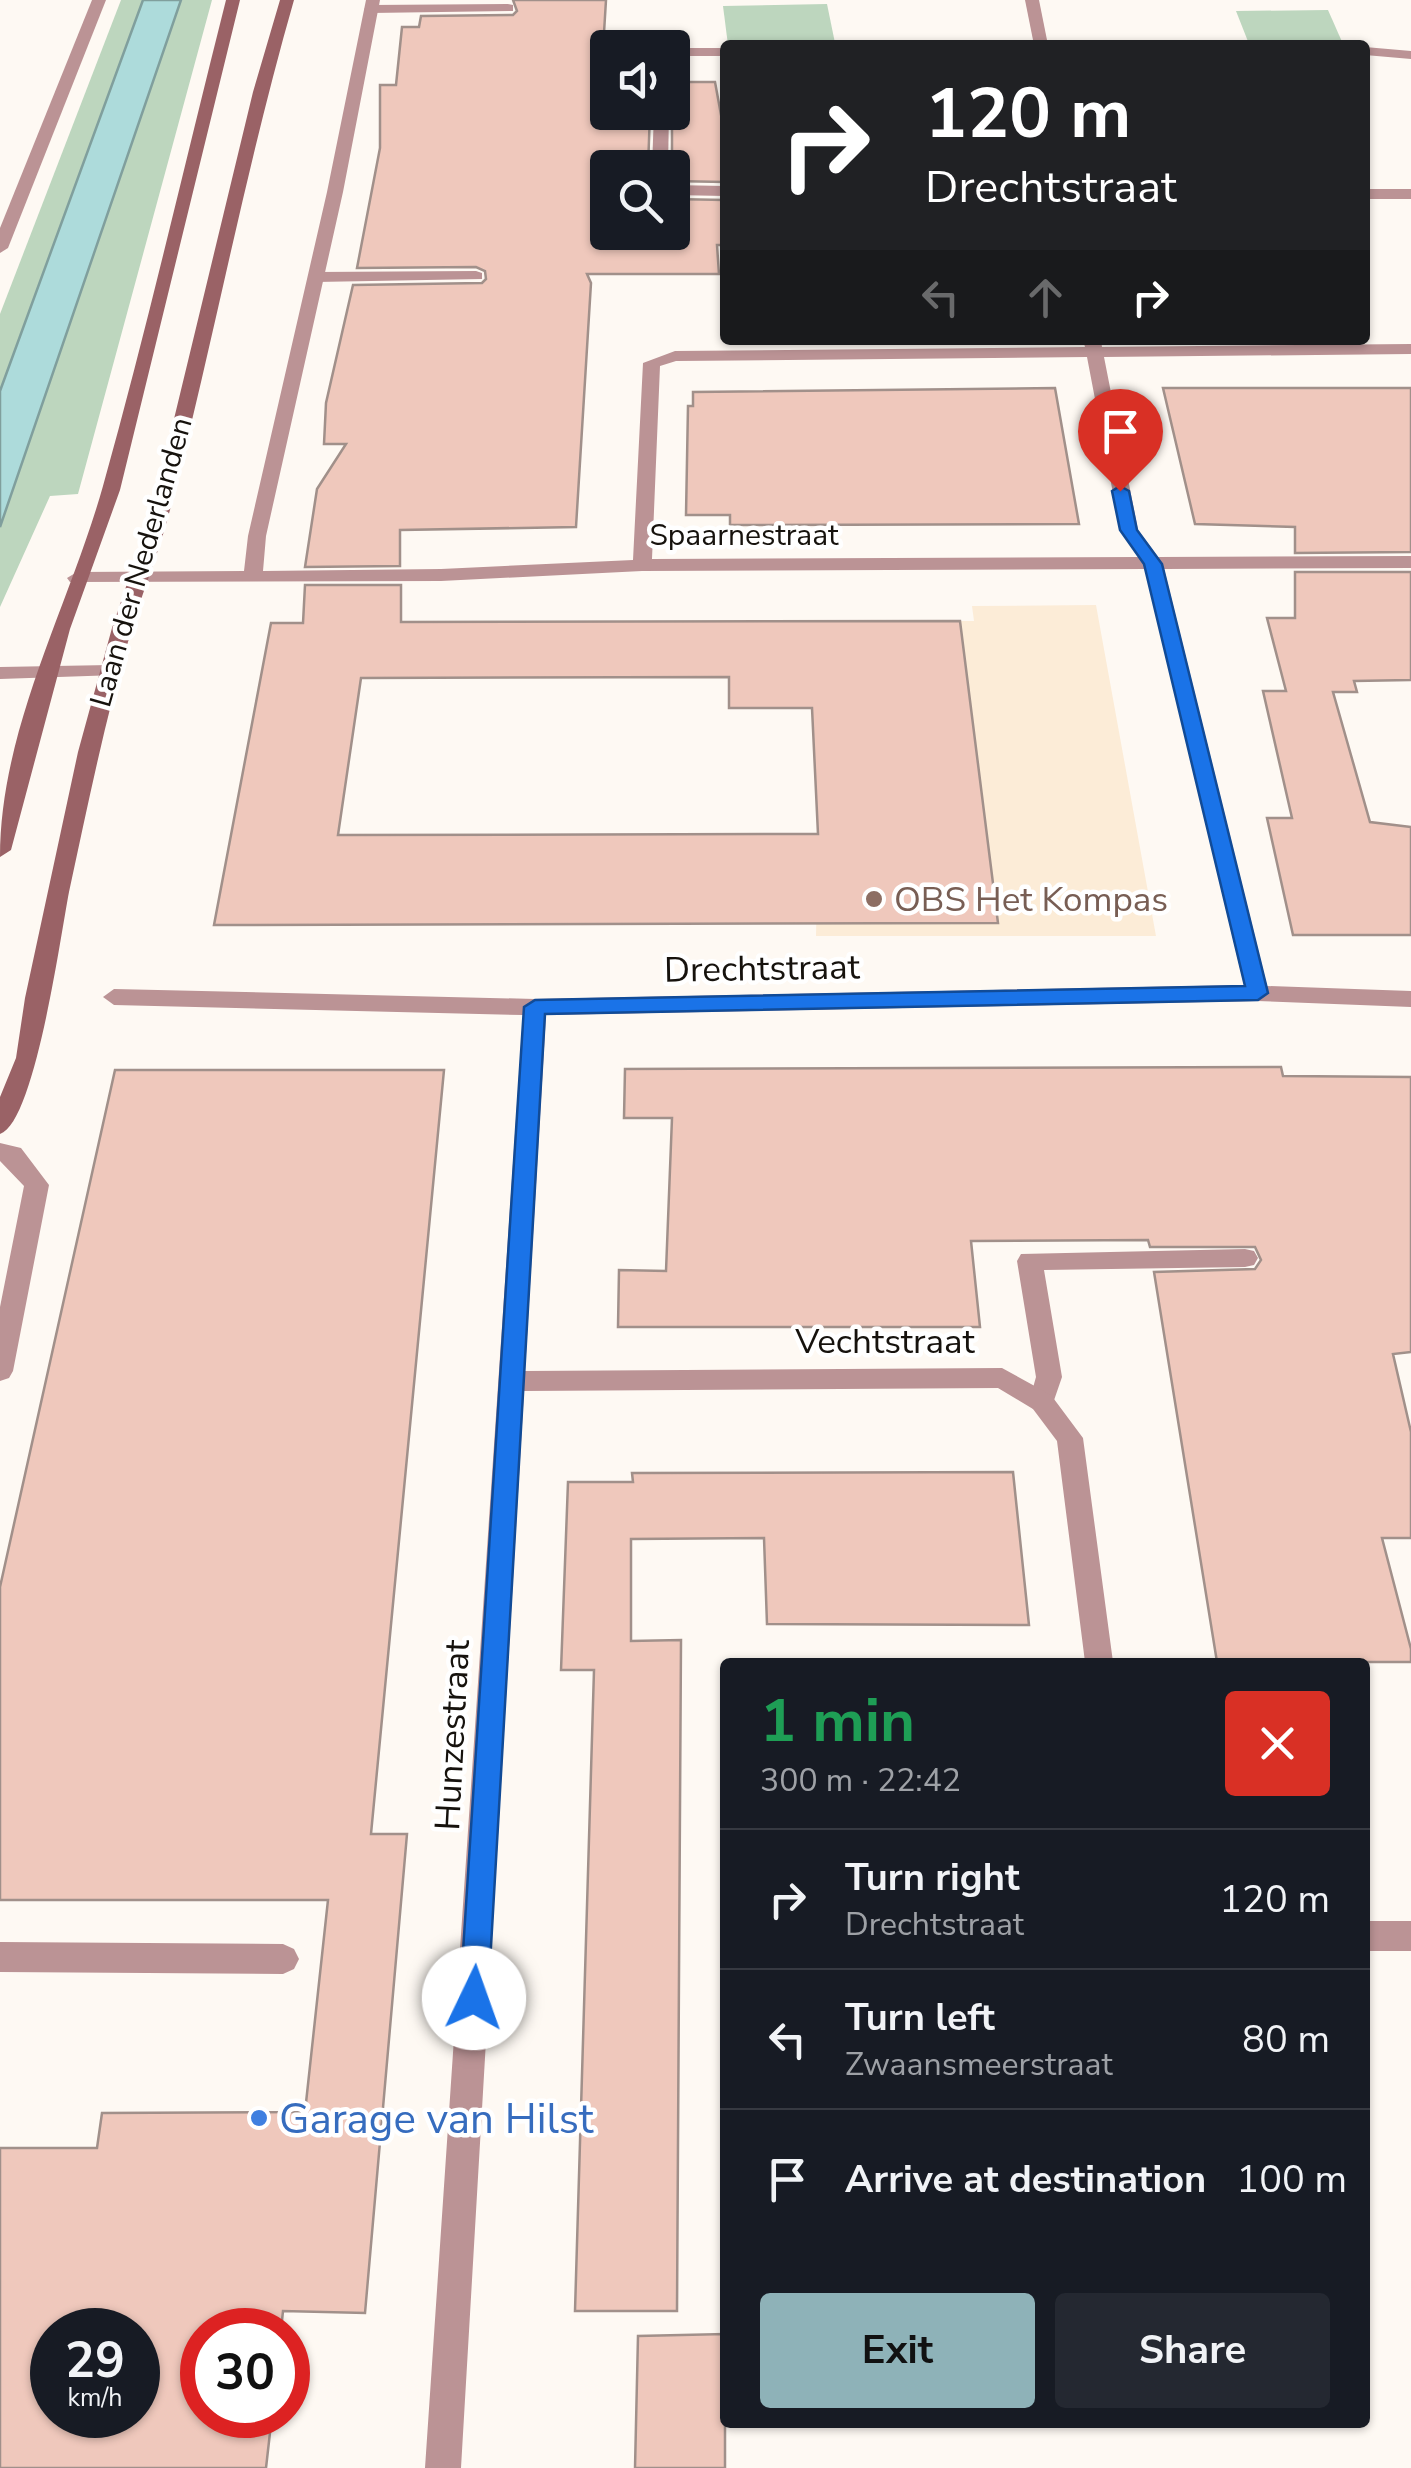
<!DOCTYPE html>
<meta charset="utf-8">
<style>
:root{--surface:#171b24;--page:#242831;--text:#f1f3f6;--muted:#9ea1a6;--line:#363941;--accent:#8eb2b8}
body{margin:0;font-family:"Nunito Sans",sans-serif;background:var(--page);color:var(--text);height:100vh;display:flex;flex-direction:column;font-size:38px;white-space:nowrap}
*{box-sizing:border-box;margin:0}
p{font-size:32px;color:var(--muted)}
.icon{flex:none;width:55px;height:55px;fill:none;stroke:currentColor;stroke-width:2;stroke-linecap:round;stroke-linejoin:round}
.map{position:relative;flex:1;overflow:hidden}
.details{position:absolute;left:720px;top:1658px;width:650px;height:770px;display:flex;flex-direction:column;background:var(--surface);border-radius:10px;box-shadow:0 2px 8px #0004}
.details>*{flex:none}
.guide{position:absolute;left:720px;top:40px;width:650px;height:305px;border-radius:10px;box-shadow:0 2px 8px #0004;background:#202124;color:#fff;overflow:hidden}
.fabs{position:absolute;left:590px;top:30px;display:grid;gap:20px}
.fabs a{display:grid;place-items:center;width:100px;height:100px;border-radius:10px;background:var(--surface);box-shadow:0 2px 8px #0004;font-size:50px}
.speed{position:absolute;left:30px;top:2308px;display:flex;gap:20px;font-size:50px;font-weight:700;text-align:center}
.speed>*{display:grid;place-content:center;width:130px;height:130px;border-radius:50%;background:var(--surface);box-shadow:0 2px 8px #0004;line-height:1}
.speed small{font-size:25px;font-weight:400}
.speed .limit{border:15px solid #d22;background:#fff;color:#111}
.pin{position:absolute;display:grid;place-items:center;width:85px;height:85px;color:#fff;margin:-102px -42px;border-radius:50% 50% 50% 0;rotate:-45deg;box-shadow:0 0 10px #0007}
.pin .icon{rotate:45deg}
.me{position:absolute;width:110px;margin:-55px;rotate:3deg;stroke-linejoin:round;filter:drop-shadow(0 0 8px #0008)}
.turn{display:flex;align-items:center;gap:35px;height:210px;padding:0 40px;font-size:45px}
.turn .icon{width:130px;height:130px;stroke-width:2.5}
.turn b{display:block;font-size:70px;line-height:85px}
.lanes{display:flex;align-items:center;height:95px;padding:0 40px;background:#0003;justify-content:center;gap:50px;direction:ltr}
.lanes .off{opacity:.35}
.round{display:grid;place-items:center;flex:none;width:105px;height:105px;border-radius:10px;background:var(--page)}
.overview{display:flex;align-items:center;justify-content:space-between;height:170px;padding:0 40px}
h1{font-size:60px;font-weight:700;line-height:75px;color:#1e9e55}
.button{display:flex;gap:20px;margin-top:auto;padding:20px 40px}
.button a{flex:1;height:115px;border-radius:10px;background:var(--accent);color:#111;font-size:40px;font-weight:700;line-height:115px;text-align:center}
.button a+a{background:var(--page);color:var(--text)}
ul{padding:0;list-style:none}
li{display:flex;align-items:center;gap:30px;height:140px;padding:0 40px;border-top:2px solid var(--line)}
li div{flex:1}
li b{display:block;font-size:38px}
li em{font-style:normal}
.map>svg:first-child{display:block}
.built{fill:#fcecd7}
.green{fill:#bdd6be}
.water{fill:#addbdb;stroke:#809f9d;stroke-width:2.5}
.building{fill:#efc8bc;stroke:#a1908a;stroke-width:2.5;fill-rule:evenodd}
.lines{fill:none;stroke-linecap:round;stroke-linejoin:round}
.lane{fill:#bb9395;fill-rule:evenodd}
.street{fill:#bb9395;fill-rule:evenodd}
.secondary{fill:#9a6266;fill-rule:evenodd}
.route{fill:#1a73e8;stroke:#114b97;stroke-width:2.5}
.education-dot{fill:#8d6e63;stroke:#fff;stroke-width:4}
.shop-dot{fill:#3f7fe0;stroke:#fff;stroke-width:4}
.labels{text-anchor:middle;stroke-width:9;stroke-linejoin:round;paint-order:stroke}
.far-street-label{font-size:30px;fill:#16120d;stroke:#fff}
.education-label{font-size:35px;fill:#785e54;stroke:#fff;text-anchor:start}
.street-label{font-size:35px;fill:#16120d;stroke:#fff}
.near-shop-label{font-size:42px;fill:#366cbe;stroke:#fff;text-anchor:start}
</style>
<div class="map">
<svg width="1411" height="2468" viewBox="0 0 1411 2468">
<rect width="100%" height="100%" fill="#fef9f3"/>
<polygon class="built" points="1096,605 1156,936 816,936 818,834 808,621 974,621 972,606"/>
<g class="green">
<polygon points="121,0 143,0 0,390 0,314"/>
<polygon points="181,0 212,0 78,494 50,496 0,607 0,527"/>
<polygon points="827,4 835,43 728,45 723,6"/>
<polygon points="1328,10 1343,44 1249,44 1236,11"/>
</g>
<polygon class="water" points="143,0 181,0 0,527 0,391"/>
<g class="building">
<polygon points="513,0 606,0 601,82 608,82 608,112 650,112 648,168 608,168 608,232 672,232 672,199 725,200 725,245 717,245 719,274 587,274 591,283 576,527 400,530 400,566 305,567 317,489 346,444 324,444 326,403 353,285 482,283 486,279 485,271 476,267 357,268 380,148 380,85 396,85 402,27 419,27 421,16 513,15 517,11"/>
<polygon points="672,82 715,82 724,131 725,182 672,181"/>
<polygon points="1055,388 1079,524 730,525 730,515 686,515 688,406 693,406 693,392"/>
<polygon points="1163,388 1411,388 1411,552 1295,553 1295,527 1195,524"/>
<polygon points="1295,572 1411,572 1411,680 1354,681 1357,692 1333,692 1370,822 1411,827 1411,935 1293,935 1267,818 1292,818 1263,691 1286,691 1267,618 1295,618"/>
<path d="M 305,585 L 401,585 L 401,622 L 960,621 L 998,923 L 214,925 L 271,623 L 303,623 ZM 729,677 L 729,708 L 812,708 L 818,834 L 338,835 L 361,678 Z"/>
<polygon points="1281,1067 1283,1076 1411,1077 1411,1352 1393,1354 1411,1432 1411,1538 1382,1538 1411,1649 1411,1662 1217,1662 1154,1272 1255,1269 1261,1260 1255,1247 1150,1247 1148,1240 971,1241 980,1327 618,1327 619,1270 666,1271 672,1118 624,1118 625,1069"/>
<path d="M 115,1070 L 444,1070 L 371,1834 L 407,1834 L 365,2313 L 283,2311 L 281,2330 L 202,2330 L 202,2415 L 272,2415 L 266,2468 L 0,2468 L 0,2148 L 97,2148 L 102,2113 L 305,2112 L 328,1900 L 0,1900 L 0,1587 ZM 52,2330 L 138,2330 L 138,2415 L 52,2415 Z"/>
<polygon points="1013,1472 1029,1625 767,1624 764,1538 631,1539 631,1641 681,1640 677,2311 575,2311 594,1670 561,1670 568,1482 633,1482 632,1473"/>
<polygon points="725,2334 725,2468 635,2468 638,2336"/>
</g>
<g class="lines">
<g class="lane">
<polygon points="508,4 513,5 513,11 371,13 364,9 371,5"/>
<polygon points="476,271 482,273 482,279 316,282 308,277 316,272"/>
<polygon points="1245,1249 1254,1251 1258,1258 1254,1265 1245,1267 1044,1270 1062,1377 1051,1409 1042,1412 1033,1409 1029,1402 1036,1377 1017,1261 1021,1254"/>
<polygon points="0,1942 283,1944 294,1949 299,1959 294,1969 283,1974 0,1972"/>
</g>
<g class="street">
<polygon points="92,0 106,0 8,248 0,253 0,228"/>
<path d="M 366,0 L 380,0 L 343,192 L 266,536 L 263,571 L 441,569 L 633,560 L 643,363 L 675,351 L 1085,347 L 1083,340 L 1101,340 L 1102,347 L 1411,344 L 1411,354 L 1104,357 L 1138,530 L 1158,557 L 1411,556 L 1411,568 L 1164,569 L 1267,986 L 1411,991 L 1411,1007 L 1257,1001 L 546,1015 L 525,1371 L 1002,1368 L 1051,1395 L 1083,1438 L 1113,1662 L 1085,1662 L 1057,1441 L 1033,1409 L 998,1388 L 524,1391 L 461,2468 L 425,2468 L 523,1015 L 114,1005 L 103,997 L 114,989 L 535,999 L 1244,985 L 1145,569 L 642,571 L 441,581 L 70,582 L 67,578 L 77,572 L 244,571 L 248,536 L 327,192 ZM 1087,357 L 1120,530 L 1139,557 L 652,559 L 660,366 L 676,361 Z"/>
<polygon points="1025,0 1039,0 1048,45 1034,45"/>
<polygon points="1365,47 1411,51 1411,59 1365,55"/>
<rect x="672" y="48" width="53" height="8"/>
<polygon points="654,112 669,112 668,168 652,168"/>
<polygon points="672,185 725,186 725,196 672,195"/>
<rect x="1365" y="189" width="46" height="10"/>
<polygon points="110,665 117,667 117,675 0,679 0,667"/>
<polygon points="0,1143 21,1148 49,1185 13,1371 9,1378 0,1381 0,1307 24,1186 0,1161"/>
<rect x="1365" y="1921" width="46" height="30"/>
</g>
<g class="secondary">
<path d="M 226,0 L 240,0 L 120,490 L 70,629 L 11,850 L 0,857 C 0,728 69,607 103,486 C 148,325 185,162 226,0 Z"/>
<path d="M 280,0 L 294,0 C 246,167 214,338 171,506 C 161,547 144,587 132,628 C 106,715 88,804 69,892 C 61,933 35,1123 0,1134 L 0,1097 L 16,1058 L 25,998 L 78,752 L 112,628 L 152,510 L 253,92 Z"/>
</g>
</g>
<polygon class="route" points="1120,486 1129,491 1137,530 1162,564 1268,993 1258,1000 545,1014 488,1998 484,2008 474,2012 464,2008 460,1998 524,1007 535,1000 1245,986 1144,564 1120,530 1112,491"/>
<circle class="education-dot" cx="874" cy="899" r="10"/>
<circle class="shop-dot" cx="259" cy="2118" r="10"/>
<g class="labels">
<g class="far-street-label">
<text x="744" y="545">Spaarnestraat</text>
<text transform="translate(141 562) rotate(-74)" y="10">Laan der Nederlanden</text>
</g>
<g class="education-label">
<text x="894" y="911">OBS Het Kompas</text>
</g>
<g class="street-label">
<text transform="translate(762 968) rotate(-1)" y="12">Drechtstraat</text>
<text x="885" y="1353">Vechtstraat</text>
<text transform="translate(452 1735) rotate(-87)" y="12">Hunzestraat</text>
</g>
<g class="near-shop-label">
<text x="279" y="2133">Garage van Hilst</text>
</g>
</g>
</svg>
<div class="fabs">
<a><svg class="icon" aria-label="sound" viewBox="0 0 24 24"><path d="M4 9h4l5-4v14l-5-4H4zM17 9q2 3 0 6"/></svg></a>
<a><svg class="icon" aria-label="search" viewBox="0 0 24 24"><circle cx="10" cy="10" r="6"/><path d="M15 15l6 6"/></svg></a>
</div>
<div class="speed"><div>29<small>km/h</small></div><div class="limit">30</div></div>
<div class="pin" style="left:1120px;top:491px;background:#d93025"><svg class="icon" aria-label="arrive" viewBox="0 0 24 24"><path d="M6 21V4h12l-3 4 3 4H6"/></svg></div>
<svg class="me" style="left:474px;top:1998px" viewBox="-20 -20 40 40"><circle r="19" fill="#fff"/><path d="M0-13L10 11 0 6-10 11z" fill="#1a73e8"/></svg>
<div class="guide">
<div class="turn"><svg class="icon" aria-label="right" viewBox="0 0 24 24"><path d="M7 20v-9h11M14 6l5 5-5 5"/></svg><div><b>120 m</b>Drechtstraat</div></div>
<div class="lanes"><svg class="icon off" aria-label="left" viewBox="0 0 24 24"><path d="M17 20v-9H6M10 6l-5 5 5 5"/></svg><svg class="icon off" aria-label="ahead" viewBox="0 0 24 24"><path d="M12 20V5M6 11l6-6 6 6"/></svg><svg class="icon" aria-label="right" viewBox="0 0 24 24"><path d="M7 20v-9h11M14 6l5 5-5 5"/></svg></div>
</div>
<section class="details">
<div class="overview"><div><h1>1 min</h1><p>300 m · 22:42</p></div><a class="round" style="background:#d93025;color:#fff"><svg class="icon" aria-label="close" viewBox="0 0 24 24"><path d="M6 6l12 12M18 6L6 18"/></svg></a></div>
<ul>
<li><svg class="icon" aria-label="right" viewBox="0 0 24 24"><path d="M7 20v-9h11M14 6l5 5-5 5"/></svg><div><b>Turn right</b><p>Drechtstraat</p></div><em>120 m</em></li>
<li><svg class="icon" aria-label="left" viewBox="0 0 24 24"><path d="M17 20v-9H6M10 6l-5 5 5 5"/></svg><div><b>Turn left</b><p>Zwaansmeerstraat</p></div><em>80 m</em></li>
<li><svg class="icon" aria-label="arrive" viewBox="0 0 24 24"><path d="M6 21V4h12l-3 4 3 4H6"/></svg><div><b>Arrive at destination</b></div><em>100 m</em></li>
</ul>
<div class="button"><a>Exit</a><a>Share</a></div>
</section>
</div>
